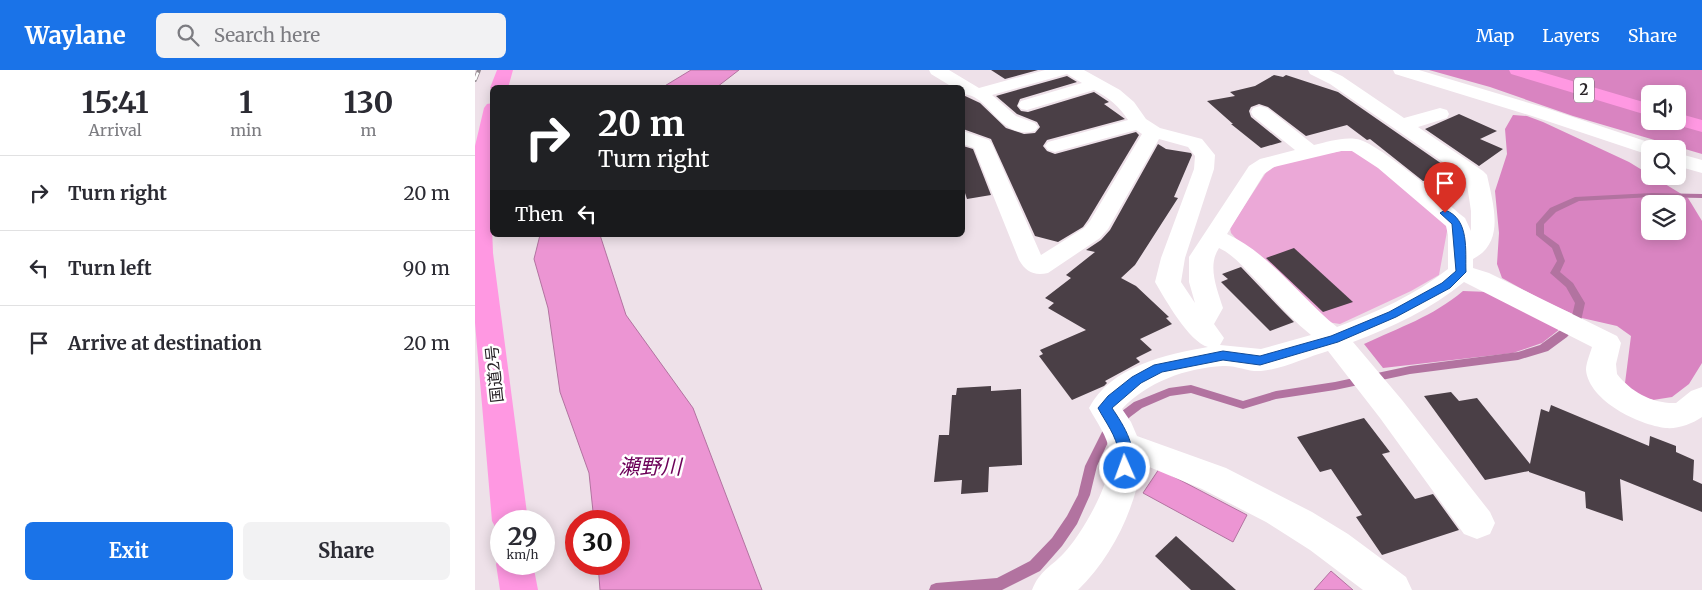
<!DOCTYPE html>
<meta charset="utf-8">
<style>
:root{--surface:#fff;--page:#f2f2f3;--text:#2b2b33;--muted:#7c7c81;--line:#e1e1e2;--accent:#1a73e8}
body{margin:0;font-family:Merriweather,"Noto Sans JP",serif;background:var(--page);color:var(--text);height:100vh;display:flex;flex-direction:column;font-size:19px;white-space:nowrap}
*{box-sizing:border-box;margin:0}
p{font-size:16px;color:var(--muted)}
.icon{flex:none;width:28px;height:28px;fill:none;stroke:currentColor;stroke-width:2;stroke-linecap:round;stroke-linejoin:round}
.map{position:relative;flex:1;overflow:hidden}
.sheet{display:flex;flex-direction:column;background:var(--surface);width:475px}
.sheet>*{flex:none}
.hud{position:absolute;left:15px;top:15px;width:475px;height:152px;border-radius:8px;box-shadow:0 2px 12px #0003;background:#202124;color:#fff;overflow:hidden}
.controls{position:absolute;left:1166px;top:15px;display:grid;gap:10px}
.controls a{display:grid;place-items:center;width:45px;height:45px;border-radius:8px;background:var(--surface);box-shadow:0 2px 12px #0003;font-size:25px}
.speed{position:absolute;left:15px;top:440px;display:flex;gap:10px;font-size:25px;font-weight:700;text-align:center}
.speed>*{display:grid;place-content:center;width:65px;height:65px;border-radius:50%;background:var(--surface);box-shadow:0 2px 12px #0003;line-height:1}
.speed small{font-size:12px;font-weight:400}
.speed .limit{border:8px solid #d22;background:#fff;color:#111}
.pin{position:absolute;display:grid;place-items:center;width:42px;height:42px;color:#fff;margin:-51px -21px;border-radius:50% 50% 50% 0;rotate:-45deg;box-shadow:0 0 5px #0007}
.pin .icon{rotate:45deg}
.me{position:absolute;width:55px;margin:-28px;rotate:358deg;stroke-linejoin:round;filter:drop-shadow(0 0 4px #0008)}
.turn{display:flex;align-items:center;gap:18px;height:105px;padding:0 25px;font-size:22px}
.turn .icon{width:65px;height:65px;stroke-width:2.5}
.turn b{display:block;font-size:35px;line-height:42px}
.then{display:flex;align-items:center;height:48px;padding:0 25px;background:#0003;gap:10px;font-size:19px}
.eta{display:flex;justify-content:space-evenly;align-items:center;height:85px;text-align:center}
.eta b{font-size:30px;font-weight:700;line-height:35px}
.cta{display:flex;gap:10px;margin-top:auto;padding:10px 25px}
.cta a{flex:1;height:58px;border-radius:8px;background:var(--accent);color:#fff;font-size:20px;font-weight:700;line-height:58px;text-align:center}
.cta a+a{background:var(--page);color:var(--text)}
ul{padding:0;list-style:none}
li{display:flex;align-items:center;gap:15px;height:75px;padding:0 25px;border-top:1px solid var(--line)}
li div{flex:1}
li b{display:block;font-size:19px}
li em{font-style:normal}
header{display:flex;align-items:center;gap:30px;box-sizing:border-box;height:70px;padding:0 25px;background:var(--accent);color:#fff}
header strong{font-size:24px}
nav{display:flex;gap:28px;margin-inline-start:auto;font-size:18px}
.search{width:350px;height:45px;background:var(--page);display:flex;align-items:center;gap:12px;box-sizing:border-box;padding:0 18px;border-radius:8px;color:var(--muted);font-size:19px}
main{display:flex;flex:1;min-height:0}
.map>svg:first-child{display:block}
.green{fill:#eba8d7}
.forest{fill:#d984c1;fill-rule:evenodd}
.water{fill:#ec95d3;stroke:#b273a0}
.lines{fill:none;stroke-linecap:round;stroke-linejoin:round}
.stream{fill:#b273a0;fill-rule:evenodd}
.building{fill:#4a3f46}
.minor{fill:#fff;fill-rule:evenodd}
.highway{fill:#ff98e2;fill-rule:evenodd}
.rail-casing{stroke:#92898f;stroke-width:4}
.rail{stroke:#fff;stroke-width:2.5;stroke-dasharray:8;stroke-linecap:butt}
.route{fill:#1a73e8;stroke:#114b97}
.labels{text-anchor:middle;stroke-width:5;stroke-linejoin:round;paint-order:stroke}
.shield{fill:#fff;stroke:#696668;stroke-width:1}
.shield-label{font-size:15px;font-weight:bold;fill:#292428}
.street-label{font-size:16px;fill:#292428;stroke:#fff}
.near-water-label{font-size:21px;font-style:italic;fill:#6c0058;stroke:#fff}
</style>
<header>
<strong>Waylane</strong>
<div class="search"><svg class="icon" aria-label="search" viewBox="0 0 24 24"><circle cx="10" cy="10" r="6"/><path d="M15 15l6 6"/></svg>Search here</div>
<nav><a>Map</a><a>Layers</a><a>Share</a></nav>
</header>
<main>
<section class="sheet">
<div class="eta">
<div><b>15:41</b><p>Arrival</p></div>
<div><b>1</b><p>min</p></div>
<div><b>130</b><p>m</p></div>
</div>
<ul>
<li><svg class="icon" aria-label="right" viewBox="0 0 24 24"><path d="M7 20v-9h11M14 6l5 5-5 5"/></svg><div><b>Turn right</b></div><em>20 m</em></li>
<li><svg class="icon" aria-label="left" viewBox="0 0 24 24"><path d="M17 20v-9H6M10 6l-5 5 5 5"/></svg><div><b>Turn left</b></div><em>90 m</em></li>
<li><svg class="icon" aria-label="arrive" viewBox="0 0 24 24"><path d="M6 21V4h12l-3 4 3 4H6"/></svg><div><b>Arrive at destination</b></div><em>20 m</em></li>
</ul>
<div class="cta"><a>Exit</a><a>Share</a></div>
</section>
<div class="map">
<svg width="1227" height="520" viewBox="0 0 1227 520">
<rect width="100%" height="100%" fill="#eee1e9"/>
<path class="green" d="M 872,80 L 886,83 L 973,156 L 964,205 L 936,221 L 865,254 L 846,251 L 763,171 L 756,163 L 755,158 L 792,101 C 815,87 846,85 872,80 Z"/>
<g class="forest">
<path d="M 954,0 L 1227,0 L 1227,84 L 1098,46 L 1015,17 ZM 1175,24 L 1202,24 L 1202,51 L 1175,51 Z"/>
<path d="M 1038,45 L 1052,46 L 1068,52 L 1154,92 L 1213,128 L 1227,151 L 1227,293 L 1214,314 L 1197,327 L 1178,330 L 1161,325 L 1150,313 L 1156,266 L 1142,256 L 1107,248 L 1069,231 L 1027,208 L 1022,194 L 1024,163 L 1020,121 L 1032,84 L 1030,59 ZM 1175,134 L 1202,134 L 1202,161 L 1175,161 Z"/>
<path d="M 988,221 L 1014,222 L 1085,259 L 1067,273 L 1038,283 L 908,298 L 889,274 C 925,257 957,247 988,221 Z"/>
</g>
<g class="water">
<polygon points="216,0 264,0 242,17 188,17"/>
<polygon points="65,165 125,165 151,245 218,338 287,520 125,520 123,494 144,494 144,451 119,451 114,403 85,322 73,238 59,189"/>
<polygon points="684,399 772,445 758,472 668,423"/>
<polygon points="856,501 878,520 839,520"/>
</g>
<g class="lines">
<polygon class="stream" points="1177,123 1227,124 1227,128 1177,127 1104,131 1081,142 1069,154 1069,164 1084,175 1090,191 1085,202 1098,213 1110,233 1106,251 1092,267 1073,281 1043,290 935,304 860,320 801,329 768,339 716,323 695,326 667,338 655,347 635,368 622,396 615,425 602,454 587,476 565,501 527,520 454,520 456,515 461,513 522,508 555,491 577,468 592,446 603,425 610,396 627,362 647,341 659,332 694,318 716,315 768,331 801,321 860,312 935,296 1043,282 1065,275 1084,261 1096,250 1100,233 1091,217 1075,203 1082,191 1077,178 1061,165 1061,154 1075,138 1100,127"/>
</g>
<g class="building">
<polygon points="516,0 563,0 530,9"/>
<polygon points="799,5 808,7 811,5 863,22 980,103 948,111 895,69 892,70 872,55 831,66 793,37 784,34 776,37 774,41 776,47 807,72 786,78 756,54 758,54 732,31 760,26 755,22 780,16"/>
<polygon points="592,6 602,12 545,29 542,36 546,41 553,42 619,22 634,32 629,34 650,49 572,70 568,76 572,81 580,84 661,62 664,65 613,150 608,157 583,172 560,166 516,69 488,59 488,25 505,33 531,58 549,64 560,63 565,57 562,52 542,44 521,26"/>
<polygon points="984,44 1022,61 1005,69 1028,79 1004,96 950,59"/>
<polygon points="683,74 691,79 716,83 717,85 699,127 703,128 660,195 646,208 661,216 694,247 691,248 697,254 665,269 677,280 661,288 665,292 630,311 632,313 629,316 597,330 564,286 568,284 565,280 611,260 573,238 579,233 570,228 596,208 591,205 620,182 611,180 626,170 635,160"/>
<polygon points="488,76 498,79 516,125 492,129 488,117"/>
<polygon points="819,178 878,232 848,242 791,188"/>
<polygon points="766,197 807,240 819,252 795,261 746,212 753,209 747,204"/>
<polygon points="516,316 516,321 546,319 547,395 514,397 513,422 486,424 487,410 459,412 464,365 474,365 477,325 481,325 482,318"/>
<polygon points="976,322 984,331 1002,328 1055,394 1066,339 1074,342 1076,335 1174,376 1175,366 1201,376 1201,382 1219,390 1218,410 1227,414 1227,442 1145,409 1148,451 1111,438 1110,422 1054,402 1054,401 1010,410 949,326"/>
<polygon points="889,348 915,382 907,384 940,429 958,424 984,460 907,485 881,447 887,445 856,399 845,402 822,367"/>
<polygon points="701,466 761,520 716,520 680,486"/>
</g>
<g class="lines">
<g class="minor">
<path d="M 454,0 L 474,0 L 504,18 L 570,0 L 609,0 L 645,20 L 659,32 L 671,49 L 685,58 L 727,69 L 740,85 L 739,99 L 710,188 L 706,212 L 720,233 L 714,212 L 714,187 L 774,96 L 785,89 L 820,80 L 778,46 L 776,42 L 778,38 L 785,36 L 792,38 L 839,75 C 852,72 867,67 881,69 C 902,71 970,132 990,148 L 996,161 L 996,141 L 991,108 L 855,14 L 835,4 L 833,0 L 854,0 L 867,6 L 929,48 L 965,38 L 972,40 L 974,44 L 972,48 L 943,57 L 1008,101 L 1012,105 C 1018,134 1031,172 998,189 L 998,198 L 1014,203 L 1142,266 L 1146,273 L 1141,294 L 1142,304 C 1156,322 1178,334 1201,333 L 1216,321 L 1227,317 L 1227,347 C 1217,354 1203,359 1191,358 C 1164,355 1114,331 1111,300 C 1111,293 1115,284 1117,277 L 989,212 C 956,239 918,257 878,272 L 927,330 L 1015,442 L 1020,453 L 1015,464 L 1002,469 L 989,464 L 905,348 L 853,281 C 832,287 808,299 786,301 C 773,302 761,295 748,296 C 711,298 672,312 647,339 L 656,352 L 662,366 L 751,398 L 837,442 L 873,464 L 931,507 L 937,520 L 888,520 L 835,480 L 791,452 L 727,419 L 667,394 C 659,441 637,487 603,520 L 557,520 C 565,500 576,497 589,483 C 607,464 639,409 635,383 C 632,365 622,353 614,338 C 635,297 691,284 733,277 C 714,272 690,229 680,212 L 686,188 L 719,99 L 720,86 L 713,77 L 684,69 L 633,159 L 625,168 L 573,203 C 559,206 551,202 544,190 L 499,78 L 488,74 L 488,61 L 514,70 L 517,74 L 566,185 L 609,158 L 615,151 L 667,64 L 661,60 L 580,82 L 573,80 L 570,76 L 573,72 L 653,50 C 644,36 634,28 619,20 L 552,40 L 546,39 L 543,35 L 546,31 L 607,13 L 592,4 L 517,25 L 541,46 L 560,53 L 563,57 L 560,61 C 529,69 518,37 499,27 C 495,25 491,25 488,23 L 488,18 L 479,18 L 456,4 ZM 866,81 L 877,81 L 903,98 L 971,156 L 973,165 L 973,199 C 940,225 902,242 862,257 C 826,228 794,183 752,164 L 789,104 L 799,97 ZM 744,178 C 759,185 770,199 782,211 C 799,229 816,249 836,265 L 786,279 L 745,275 L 749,268 L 739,254 L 748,238 C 742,219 732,196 744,178 Z"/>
<polygon points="918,0 944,0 1071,38 1182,75 1185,79 1175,79 1175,85 1168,83 1057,46 920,4"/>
<polygon points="1202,83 1227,90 1227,103 1202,96"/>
</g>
<g class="highway">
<polygon points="22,0 38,0 33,18 18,18 18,21 15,18"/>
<polygon points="1034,0 1060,0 1175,34 1175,46 1036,4"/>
<polygon points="18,33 18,89 15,104 18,183 53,451 26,451 26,464 23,462 17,451 0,253 0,76 9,38 12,34"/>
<polygon points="1202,43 1227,50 1227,62 1195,53 1194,51 1202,51"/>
<polygon points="26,483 26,494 58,494 63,520 25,520 21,494"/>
</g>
<g class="rail-casing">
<polyline id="rail" points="0,10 4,0"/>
</g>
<use href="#rail" class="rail"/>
</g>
<path class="route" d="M 970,140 C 995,149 990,181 991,202 L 975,218 L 921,247 L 863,272 L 785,295 L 748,290 L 687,302 L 666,313 L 637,338 C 649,356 665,380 654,403 L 650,404 L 645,403 C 641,396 646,390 644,383 C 641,365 631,353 623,338 L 633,326 L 657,307 L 679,295 L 748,281 L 785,286 L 856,266 L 914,242 L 967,213 L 981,201 L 977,154 L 965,143 Z"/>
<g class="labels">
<rect class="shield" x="1099" y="7.5" width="20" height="25" rx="4"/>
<g class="shield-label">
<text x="1109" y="25">2</text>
</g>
<g class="street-label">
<text transform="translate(19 304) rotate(-96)" y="6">国道2号</text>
</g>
<g class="near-water-label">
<text x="175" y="404">瀬野川</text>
</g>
</g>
</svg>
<div class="controls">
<a><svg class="icon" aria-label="sound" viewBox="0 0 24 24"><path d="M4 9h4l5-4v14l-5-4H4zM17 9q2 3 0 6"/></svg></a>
<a><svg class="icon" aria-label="search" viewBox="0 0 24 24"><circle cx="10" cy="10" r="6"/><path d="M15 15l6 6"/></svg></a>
<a><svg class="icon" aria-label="layers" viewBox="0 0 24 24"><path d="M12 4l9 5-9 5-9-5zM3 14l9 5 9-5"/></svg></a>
</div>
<div class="speed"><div>29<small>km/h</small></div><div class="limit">30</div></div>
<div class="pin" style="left:970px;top:143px;background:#d93025"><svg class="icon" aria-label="arrive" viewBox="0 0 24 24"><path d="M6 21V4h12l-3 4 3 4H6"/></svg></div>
<svg class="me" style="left:650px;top:398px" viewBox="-20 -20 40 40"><circle r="17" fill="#1a73e8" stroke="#fff" stroke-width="3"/><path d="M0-11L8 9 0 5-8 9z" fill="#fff"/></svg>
<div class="hud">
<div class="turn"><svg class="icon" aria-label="right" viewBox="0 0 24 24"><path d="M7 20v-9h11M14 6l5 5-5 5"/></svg><div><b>20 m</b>Turn right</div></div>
<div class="then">Then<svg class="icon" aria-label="left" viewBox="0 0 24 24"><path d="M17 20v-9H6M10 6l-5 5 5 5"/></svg></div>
</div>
</div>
</main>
